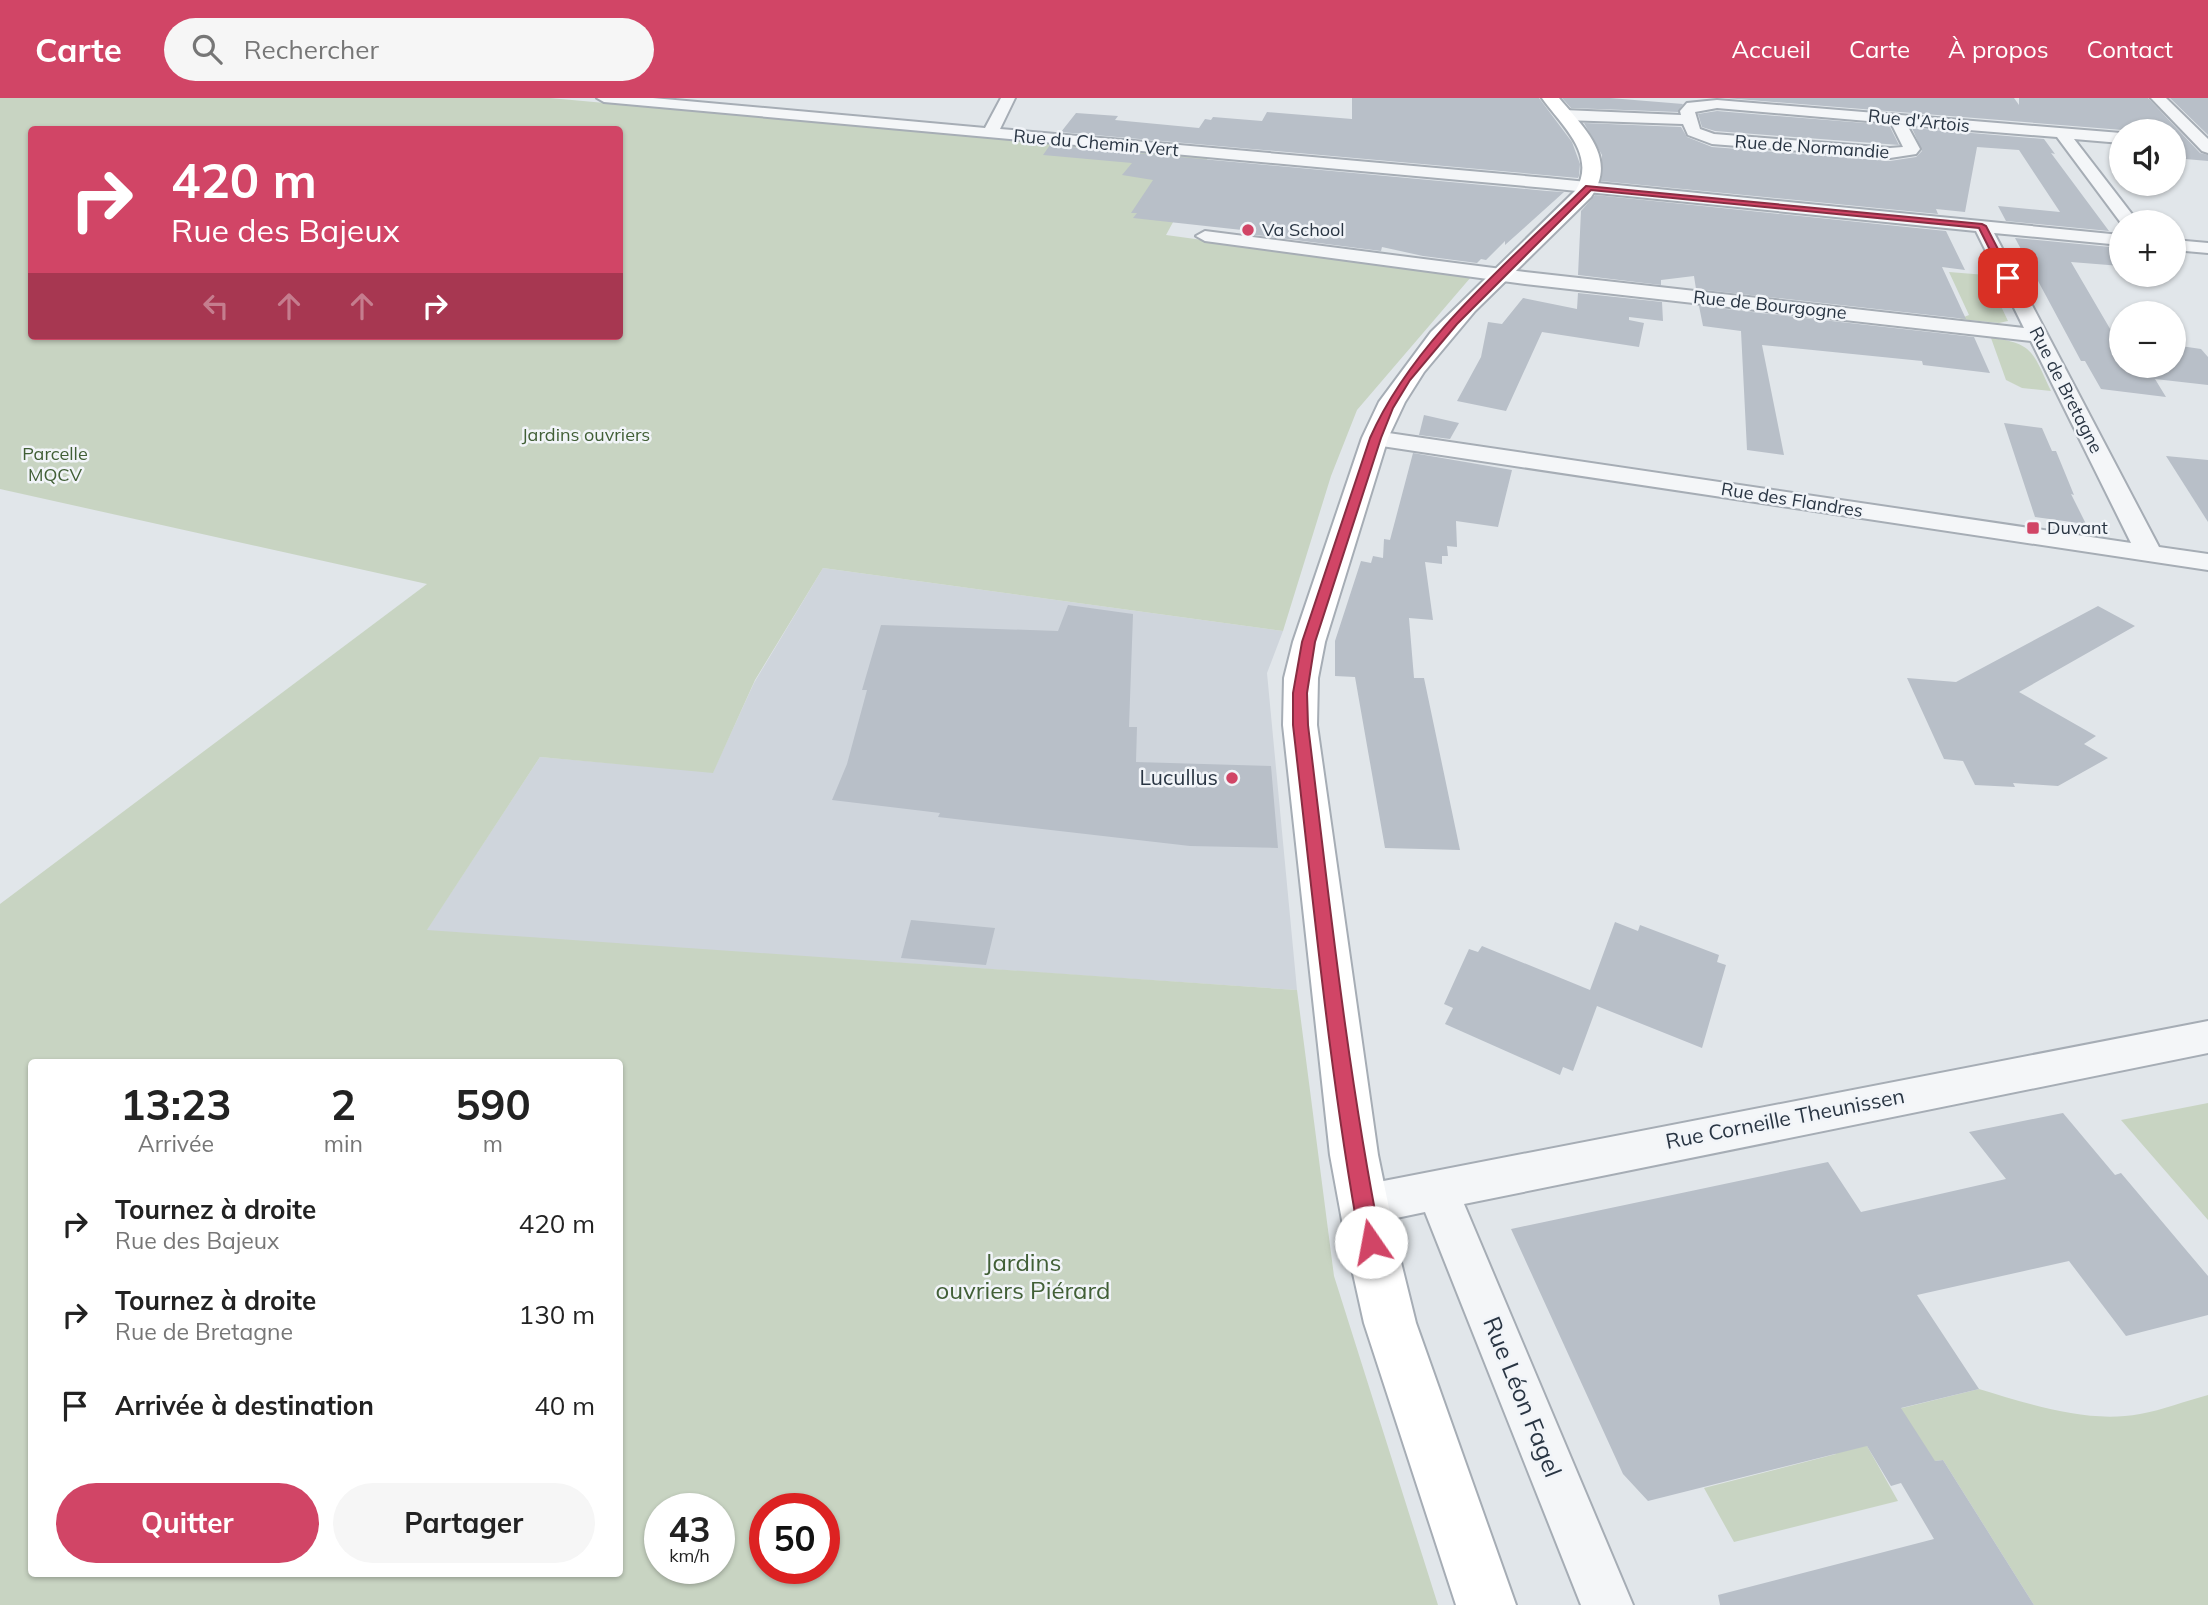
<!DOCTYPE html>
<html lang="fr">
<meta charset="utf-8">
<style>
:root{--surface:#fff;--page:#f6f6f6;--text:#222;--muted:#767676;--accent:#d14566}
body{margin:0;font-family:Mulish,sans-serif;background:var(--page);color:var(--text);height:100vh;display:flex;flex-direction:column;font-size:26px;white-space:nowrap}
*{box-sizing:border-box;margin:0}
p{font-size:23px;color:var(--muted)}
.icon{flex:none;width:38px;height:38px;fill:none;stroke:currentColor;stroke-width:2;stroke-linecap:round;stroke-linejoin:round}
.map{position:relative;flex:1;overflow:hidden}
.sheet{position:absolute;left:28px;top:961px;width:595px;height:518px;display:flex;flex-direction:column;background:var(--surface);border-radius:7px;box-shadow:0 2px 5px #0004}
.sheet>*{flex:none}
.hud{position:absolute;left:28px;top:28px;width:595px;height:214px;border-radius:7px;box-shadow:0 2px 5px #0004;background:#d14566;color:#fff;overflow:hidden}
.controls{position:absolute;left:2109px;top:21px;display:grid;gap:14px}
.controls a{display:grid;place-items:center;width:77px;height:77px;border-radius:50%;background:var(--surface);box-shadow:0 2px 5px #0004;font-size:35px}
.speed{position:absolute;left:644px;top:1395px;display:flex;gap:14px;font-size:35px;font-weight:700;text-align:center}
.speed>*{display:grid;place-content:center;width:91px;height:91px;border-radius:50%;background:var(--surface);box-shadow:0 2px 5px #0004;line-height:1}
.speed small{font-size:18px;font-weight:400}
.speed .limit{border:10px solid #d22;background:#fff;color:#111}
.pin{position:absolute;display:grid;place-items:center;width:60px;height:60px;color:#fff;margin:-30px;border-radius:14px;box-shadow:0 4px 10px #0006}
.me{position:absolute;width:77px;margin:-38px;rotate:348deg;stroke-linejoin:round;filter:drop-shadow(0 0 5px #0008)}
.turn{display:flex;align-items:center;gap:24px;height:147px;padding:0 28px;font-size:32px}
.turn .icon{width:91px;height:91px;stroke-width:2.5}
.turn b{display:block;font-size:49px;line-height:60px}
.lanes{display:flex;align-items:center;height:66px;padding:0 28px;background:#0003;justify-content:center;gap:35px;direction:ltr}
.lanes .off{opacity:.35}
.eta{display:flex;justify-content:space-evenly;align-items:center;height:119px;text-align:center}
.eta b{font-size:42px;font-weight:700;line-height:49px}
.action{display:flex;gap:14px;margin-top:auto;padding:14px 28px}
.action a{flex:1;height:80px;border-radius:42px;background:var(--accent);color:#fff;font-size:28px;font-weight:700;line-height:80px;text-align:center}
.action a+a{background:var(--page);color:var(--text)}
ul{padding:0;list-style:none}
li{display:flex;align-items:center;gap:21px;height:91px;padding:0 28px}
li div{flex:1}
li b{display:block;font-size:26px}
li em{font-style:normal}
header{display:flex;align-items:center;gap:42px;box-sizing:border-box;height:98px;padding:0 35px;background:var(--accent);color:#fff}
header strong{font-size:33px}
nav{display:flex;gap:38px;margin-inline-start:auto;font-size:24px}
.search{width:490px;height:63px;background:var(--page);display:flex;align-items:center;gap:18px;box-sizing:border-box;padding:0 24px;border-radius:38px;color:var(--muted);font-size:26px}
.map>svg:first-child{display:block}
.built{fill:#cfd5dc}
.green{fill:#c8d4c2;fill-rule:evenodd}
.building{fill:#b8bfc8}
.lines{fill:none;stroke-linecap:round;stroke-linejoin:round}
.street-casing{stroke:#a6adb5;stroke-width:4}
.secondary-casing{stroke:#a6adb5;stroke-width:4}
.street{fill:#f4f6f8;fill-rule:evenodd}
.secondary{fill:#fff;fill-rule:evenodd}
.route{fill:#d14566;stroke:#882d42;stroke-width:2}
.poi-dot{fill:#d14566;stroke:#f1f4f8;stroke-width:2.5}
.labels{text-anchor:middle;stroke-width:5;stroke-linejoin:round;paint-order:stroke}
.far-street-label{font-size:18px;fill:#293543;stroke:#f1f4f8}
.far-poi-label{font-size:18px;fill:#293543;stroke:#f1f4f8;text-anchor:start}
.far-park-label{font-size:18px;fill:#415f36;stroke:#f1f4f8}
.poi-label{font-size:21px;fill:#293543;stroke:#f1f4f8;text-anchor:end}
.street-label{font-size:21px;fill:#293543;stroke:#f1f4f8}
.near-park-label{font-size:24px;fill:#415f36;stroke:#f1f4f8}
.near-street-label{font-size:24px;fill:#293543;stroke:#f1f4f8}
</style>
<header>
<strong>Carte</strong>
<div class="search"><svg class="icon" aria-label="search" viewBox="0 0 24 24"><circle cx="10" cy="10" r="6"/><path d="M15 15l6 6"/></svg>Rechercher</div>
<nav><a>Accueil</a><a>Carte</a><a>À propos</a><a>Contact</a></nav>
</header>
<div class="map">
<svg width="2208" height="1507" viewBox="0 0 2208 1507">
<rect width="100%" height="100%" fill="#e1e6ea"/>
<polygon class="built" points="823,470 1283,533 1267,575 1297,892 426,833 540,659 713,674 754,585"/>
<g class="green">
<path d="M 0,0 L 550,0 L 1208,60 L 1166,137 L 1471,179 L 1357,312 L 1331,378 L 1283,533 L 823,470 L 755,582 L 713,675 L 540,659 L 427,832 L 1297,892 L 1334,1178 L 1438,1507 L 0,1507 L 0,806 L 427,486 L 0,391 ZM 32,32 L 620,32 L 620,238 L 32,238 ZM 32,964 L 620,964 L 620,1475 L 32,1475 ZM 660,1410 L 719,1410 L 719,1470 L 660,1470 ZM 765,1410 L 824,1410 L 824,1470 L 765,1470 Z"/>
<polygon points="1949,174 1986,177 2008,223 1999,225 1959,221 1969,217"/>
<path d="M 1991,240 C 2035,245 2033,256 2051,293 L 2022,290 L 2006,282 Z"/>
<polygon points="2208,1005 2208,1122 2121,1022"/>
<path d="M 1979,1291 C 2029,1306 2087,1326 2140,1316 C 2163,1312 2185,1303 2208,1297 L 2208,1507 L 2034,1507 L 1943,1362 L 1935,1363 L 1866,1346 L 1898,1403 L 1734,1444 L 1704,1390 L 1836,1356 L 1822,1330 Z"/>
</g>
<g class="building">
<polygon points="1352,0 1539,0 1572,44 1580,66 1579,78 1578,80 1061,34 1076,15 1118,18 1115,22 1199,30 1205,21 1211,22 1213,19 1262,23 1267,14 1352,21"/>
<polygon points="1562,0 1610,0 1683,6 1678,14 1571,10"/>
<polygon points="1725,0 2014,0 2019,7 2019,0 2148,0 2200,55 2208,57 2208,63 2174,60 2174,33 2135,33"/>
<polygon points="2170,0 2208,0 2208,37"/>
<polygon points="1717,13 1889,27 1899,47 1715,33 1702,29 1698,16"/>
<polygon points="1584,25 1681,29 1687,39 1712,49 1890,63 1916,59 1922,53 1912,30 2044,41 2055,56 2051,55 2109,133 2006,123 1998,108 2060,114 2019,52 1977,49 1965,114 1936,111 1938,116 1601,83 1602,57"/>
<polygon points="1050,47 1547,93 1564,94 1505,147 1505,143 1486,162 1481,161 1477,165 1423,158 1382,149 1381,153 1240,135 1242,132 1133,120 1137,115 1131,115 1153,82 1122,77 1132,65 1043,57"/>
<polygon points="1595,97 1946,133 1965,172 1942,169 1966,221 1696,191 1694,178 1661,182 1661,187 1578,177 1581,113"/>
<polygon points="2015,140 2121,150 2121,168 2071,164 2116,241 2121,241 2121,268 2174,268 2174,247 2201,251 2208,259 2208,287 2155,281 2166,299 2101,291 2085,263 2081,263"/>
<polygon points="1578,195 1662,204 1663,223 1629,219 1629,222 1644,225 1639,249 1542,234 1506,313 1457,303 1481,259 1488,224 1502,226 1523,200 1577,211"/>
<polygon points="1699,208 1974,239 1990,275 1923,267 1922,263 1762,247 1784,357 1747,352 1741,233 1703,228"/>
<polygon points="1424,317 1459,325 1450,341 1419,337"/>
<polygon points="2004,325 2042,330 2052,353 2056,353 2074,397 2071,396 2086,426 2035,419"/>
<polygon points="1413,355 1512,372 1498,429 1456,423 1457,449 1447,448 1448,458 1442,458 1442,466 1425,464 1433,522 1409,520 1414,580 1424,580 1460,752 1385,750 1355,579 1335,578 1335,543 1361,463 1371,465 1373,458 1383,460 1384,441 1390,442"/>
<polygon points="2166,358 2208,362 2208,424"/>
<polygon points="1068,507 1133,516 1129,629 1137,629 1136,664 1271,668 1278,750 1190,748 938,719 940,715 832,702 847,666 867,592 862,592 881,527 1058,533"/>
<polygon points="2098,508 2135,528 2019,594 2096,638 2084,646 2108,660 2058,688 2013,685 2015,689 1975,687 1963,663 1944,661 1907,580 1956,584"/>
<polygon points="911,822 995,830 986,867 901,860"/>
<polygon points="1615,824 1638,833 1640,827 1719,857 1717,864 1726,867 1702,950 1597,908 1573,973 1563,969 1560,977 1445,926 1453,910 1444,906 1469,851 1478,854 1482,848 1590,892"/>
<polygon points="2063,1015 2115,1077 2121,1075 2208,1178 2208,1217 2126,1238 2069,1163 1917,1197 1979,1291 1901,1310 1935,1363 1943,1362 2034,1507 1720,1507 1718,1497 1934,1441 1901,1385 1891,1388 1867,1348 1648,1403 1623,1376 1511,1131 1828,1064 1861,1114 2006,1081 1969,1034"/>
</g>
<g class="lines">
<g class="street-casing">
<g id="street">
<polygon points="597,0 653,0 985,30 1001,0 1015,0 1000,31 1547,80 2121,137 2121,147 1994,135 2159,449 2208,456 2208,472 1375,347 1367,345 1363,340 1367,335 1375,333 2131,445 2031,243 1525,186 1205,143 1196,138 1205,133 1525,174 2024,230 1976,133 1547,90 604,4"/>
<polygon points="2151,0 2166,0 2208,41 2208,55 2202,53"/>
<path d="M 1717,2 L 2121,35 L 2121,45 L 2074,41 L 2138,124 L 2121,125 L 2057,39 L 1907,27 L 1920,51 L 1916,56 L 1890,60 L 1712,46 L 1688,37 L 1683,26 L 1564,22 L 1556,17 L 1564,12 L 1681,17 L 1680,13 L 1687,5 ZM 1717,10 L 1891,25 L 1903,49 L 1890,50 L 1714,36 L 1700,31 L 1695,14 Z"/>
<polygon points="2174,142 2208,145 2208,155 2174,152"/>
<polygon points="2208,923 2208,955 1464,1106 1633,1507 1581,1507 1425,1114 1363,1127 1348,1121 1342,1107 1348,1093 1363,1087"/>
</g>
</g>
<g class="secondary-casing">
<path id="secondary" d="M 1542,0 L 1559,0 C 1584,30 1618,60 1591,99 L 1475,213 L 1424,274 L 1405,304 L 1388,340 L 1325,544 L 1318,580 L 1317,627 L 1378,1057 L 1396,1144 L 1416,1225 L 1516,1507 L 1456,1507 L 1364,1225 L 1346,1144 L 1330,1057 L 1283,627 L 1284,580 L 1293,544 L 1362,340 L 1379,304 L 1431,234 L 1576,92 C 1597,56 1561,27 1542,0 Z"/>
</g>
<use href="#street" class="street"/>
<use href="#secondary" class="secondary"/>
</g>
<path class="route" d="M 1586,88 L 1982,126 L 1986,128 L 2013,180 L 2008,183 L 2004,180 L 1979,130 L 1591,92 L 1457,226 L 1410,282 L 1393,310 L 1381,340 L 1315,544 L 1307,595 L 1308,627 C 1329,799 1347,973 1381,1144 L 1378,1151 L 1371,1154 L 1363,1151 L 1360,1144 C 1329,973 1313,799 1293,627 L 1293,595 L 1302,544 L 1370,340 C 1413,242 1510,163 1586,88 Z"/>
<g class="poi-dot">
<circle cx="1248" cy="132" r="7"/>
<rect x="2026" y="423" width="14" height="14" rx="3.5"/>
<circle cx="1232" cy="680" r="7"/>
</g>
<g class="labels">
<g class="far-street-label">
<text transform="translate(1919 23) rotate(6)" y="6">Rue d'Artois</text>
<text transform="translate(1096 45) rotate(5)" y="6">Rue du Chemin Vert</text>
<text transform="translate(1812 49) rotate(4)" y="6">Rue de Normandie</text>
<text transform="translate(1770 207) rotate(6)" y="6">Rue de Bourgogne</text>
<text transform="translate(2066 292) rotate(63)" y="6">Rue de Bretagne</text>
<text transform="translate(1792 402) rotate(9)" y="6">Rue des Flandres</text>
</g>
<g class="far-poi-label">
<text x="1262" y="138">Va School</text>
<text x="2047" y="436">Duvant</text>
</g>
<g class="far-park-label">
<text x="586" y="343">Jardins ouvriers</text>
<text x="55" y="362">Parcelle<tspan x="55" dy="21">MQCV</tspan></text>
</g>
<g class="poi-label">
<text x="1218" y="687">Lucullus</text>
</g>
<g class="street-label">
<text transform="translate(1785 1021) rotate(-11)" y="7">Rue Corneille Theunissen</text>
</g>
<g class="near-park-label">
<text x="1023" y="1173">Jardins<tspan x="1023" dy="28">ouvriers Piérard</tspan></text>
</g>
<g class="near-street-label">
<text transform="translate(1522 1299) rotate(68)" y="8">Rue Léon Fagel</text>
</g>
</g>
</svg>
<div class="controls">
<a><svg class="icon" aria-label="sound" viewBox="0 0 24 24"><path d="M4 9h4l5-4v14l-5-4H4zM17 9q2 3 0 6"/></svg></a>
<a>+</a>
<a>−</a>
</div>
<div class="speed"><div>43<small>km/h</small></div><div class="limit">50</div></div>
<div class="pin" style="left:2008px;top:180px;background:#d93025"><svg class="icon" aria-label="arrive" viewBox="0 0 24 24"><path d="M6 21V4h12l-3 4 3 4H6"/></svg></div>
<svg class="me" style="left:1371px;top:1144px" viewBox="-20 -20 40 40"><circle r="19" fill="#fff"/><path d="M0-13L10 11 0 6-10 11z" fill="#d14566"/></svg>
<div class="hud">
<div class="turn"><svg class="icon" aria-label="right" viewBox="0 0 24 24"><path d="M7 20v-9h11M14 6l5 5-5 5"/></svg><div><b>420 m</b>Rue des Bajeux</div></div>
<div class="lanes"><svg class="icon off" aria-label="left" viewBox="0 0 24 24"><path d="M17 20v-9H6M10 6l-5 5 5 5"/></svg><svg class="icon off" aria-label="ahead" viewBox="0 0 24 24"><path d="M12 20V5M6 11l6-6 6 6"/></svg><svg class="icon off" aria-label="ahead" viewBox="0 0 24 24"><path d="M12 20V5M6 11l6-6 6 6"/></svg><svg class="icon" aria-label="right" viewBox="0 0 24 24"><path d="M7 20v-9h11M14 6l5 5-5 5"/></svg></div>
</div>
<section class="sheet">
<div class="eta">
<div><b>13:23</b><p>Arrivée</p></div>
<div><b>2</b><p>min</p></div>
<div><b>590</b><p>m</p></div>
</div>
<ul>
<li><svg class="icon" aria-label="right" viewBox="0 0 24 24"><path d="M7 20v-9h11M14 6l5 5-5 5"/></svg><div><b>Tournez à droite</b><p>Rue des Bajeux</p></div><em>420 m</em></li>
<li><svg class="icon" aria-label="right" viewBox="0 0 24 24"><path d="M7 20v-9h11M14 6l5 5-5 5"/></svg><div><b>Tournez à droite</b><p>Rue de Bretagne</p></div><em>130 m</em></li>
<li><svg class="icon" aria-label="arrive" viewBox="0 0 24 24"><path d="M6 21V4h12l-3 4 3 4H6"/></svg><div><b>Arrivée à destination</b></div><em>40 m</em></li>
</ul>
<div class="action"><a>Quitter</a><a>Partager</a></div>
</section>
</div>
